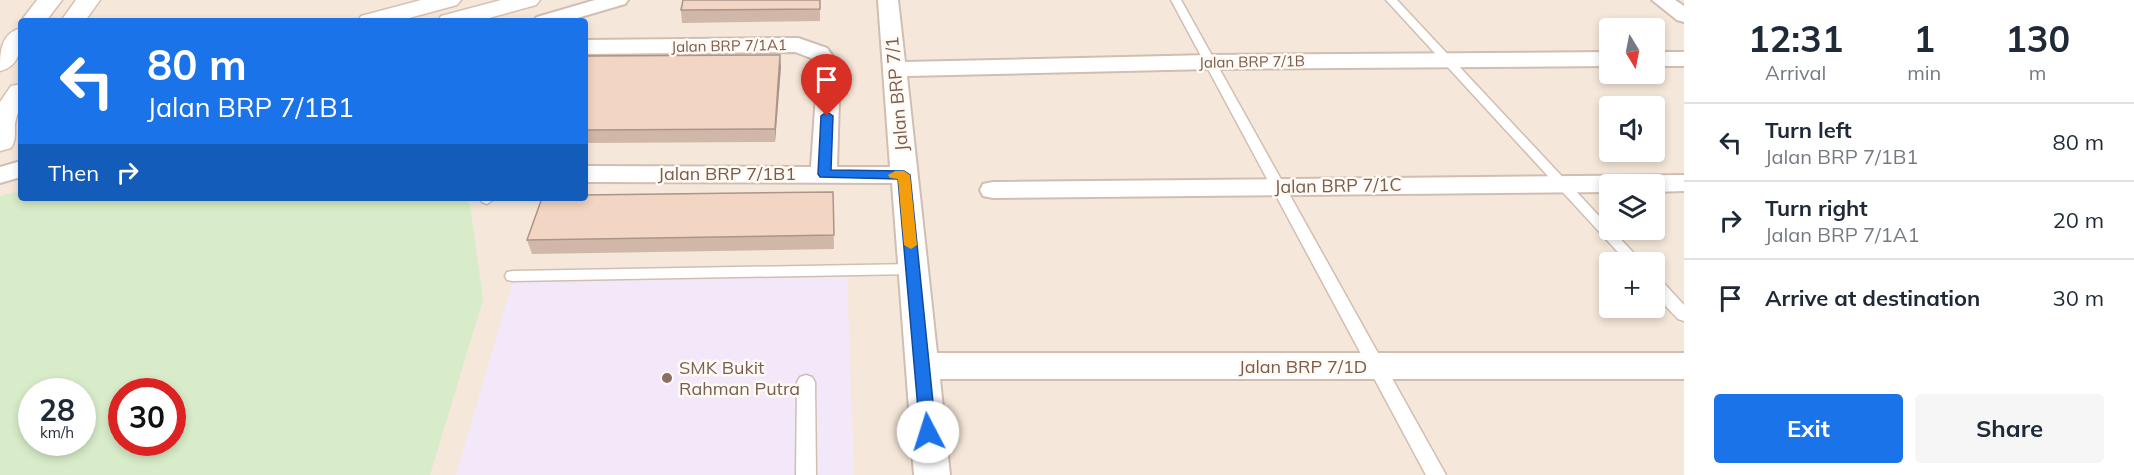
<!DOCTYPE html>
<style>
:root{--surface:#fff;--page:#f6f6f7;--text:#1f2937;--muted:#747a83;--line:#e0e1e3;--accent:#1a73e8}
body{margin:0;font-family:Mulish,sans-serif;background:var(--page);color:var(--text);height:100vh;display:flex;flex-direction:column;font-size:22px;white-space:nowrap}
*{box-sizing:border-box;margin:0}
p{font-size:20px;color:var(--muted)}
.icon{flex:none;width:33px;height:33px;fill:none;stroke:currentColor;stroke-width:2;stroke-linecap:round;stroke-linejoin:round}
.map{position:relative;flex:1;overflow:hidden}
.sheet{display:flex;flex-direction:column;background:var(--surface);width:450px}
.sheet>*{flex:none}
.hud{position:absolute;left:18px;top:18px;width:570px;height:183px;border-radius:6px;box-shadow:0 3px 9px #0003;background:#1a73e8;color:#fff;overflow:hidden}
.needle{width:39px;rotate:170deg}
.fabs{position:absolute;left:1599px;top:18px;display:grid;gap:12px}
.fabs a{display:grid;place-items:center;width:66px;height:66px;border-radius:6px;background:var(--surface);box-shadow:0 3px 9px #0003;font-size:30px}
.speed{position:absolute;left:18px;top:378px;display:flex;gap:12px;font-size:30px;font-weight:700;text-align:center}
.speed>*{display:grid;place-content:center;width:78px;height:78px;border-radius:50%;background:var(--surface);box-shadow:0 3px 9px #0003;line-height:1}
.speed small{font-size:15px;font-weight:400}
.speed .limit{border:9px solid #d22;background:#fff;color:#111}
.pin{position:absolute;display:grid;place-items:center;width:51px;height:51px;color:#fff;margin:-62px -26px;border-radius:50% 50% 50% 0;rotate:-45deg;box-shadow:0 0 6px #0007}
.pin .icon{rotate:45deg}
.me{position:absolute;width:66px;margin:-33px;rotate:355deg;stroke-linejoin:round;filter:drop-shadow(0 0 4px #0008)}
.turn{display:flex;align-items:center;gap:21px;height:126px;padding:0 30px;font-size:27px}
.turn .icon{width:78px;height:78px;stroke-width:2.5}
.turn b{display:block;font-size:42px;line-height:51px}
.then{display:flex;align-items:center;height:57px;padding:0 30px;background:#0003;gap:12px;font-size:22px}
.eta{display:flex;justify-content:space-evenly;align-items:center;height:102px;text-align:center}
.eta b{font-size:36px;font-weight:700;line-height:42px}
.button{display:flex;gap:12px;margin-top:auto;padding:12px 30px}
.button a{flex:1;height:69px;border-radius:6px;background:var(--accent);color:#fff;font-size:24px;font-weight:700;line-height:69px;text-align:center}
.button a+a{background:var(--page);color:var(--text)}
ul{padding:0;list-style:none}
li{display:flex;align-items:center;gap:18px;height:78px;padding:0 30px;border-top:2px solid var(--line)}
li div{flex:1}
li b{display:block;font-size:22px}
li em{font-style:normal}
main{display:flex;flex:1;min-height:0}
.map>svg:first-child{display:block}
.residential{fill:#f5e8da;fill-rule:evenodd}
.education{fill:#f3e8fa}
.green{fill:#d8ecc9;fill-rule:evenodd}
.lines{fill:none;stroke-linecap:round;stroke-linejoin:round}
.service-casing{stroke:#d1beb0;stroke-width:3}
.minor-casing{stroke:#d1beb0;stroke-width:4}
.secondary-casing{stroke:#d6c0b0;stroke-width:3}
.service{fill:#fff;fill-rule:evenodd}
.minor{fill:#fff;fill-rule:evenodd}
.secondary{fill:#fff;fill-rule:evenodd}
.wall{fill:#d1b7a8}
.shaded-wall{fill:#aa9588}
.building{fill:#f3d5c3;stroke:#aa9588;stroke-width:1.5}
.route{fill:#1a73e8;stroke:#114b97;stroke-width:1.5}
.slow{fill:#f59e0b}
.education-dot{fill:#8d6e63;stroke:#fffaf3;stroke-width:2}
.labels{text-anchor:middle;stroke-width:5;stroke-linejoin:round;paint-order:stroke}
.far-street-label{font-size:15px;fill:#7a5c4d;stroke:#fffaf3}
.street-label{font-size:18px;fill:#7a5c4d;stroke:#fffaf3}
.education-label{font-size:18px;fill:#785e54;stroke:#fffaf3;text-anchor:start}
</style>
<main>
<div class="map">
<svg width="1684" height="475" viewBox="0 0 1684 475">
<rect width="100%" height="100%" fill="#fdf6ec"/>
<path class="residential" d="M 0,0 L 1684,0 L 1684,475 L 0,475 ZM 21,21 L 585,21 L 585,198 L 21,198 ZM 1610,28 L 1654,28 L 1654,74 L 1610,74 ZM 1610,106 L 1654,106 L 1654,152 L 1610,152 ZM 1610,184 L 1654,184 L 1654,230 L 1610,230 ZM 1610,262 L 1654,262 L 1654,308 L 1610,308 ZM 32,392 L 82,392 L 82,442 L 32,442 ZM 122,392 L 172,392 L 172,442 L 122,442 Z"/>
<polygon class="education" points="741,276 847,276 854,475 456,475 513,281"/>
<path class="green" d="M 21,190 L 21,198 L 465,198 L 470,204 L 483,300 L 430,475 L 0,475 L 0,196 ZM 32,392 L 82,392 L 82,442 L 32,442 ZM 122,392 L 172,392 L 172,442 L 122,442 Z"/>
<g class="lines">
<g class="service-casing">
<g id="service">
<polygon points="1171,0 1181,0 1446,475 1426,475"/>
<polygon points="1386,0 1397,0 1642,262 1627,262"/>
<polygon points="480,198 494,198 494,199 487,204 482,202"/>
<polygon points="913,264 919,265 921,269 919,273 913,274 513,281 507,280 505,276 507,272 513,271"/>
<polygon points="1654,278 1660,279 1684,305 1684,321 1678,319 1654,294"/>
<polygon points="806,375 812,377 815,382 816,475 796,475 797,382 800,377"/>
</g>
</g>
<g class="minor-casing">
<g id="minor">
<polygon points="595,0 628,0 625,4 567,21 533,21 537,17"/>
<polygon points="878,0 898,0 905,62 1210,55 1610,52 1610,66 1210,69 907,76 937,353 1684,353 1684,379 940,379 950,475 914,475 892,183 585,182 585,166 811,167 818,66 811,58 795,52 585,54 585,40 798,38 827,48 840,66 837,167 890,167"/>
<polygon points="1652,0 1675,0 1684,6 1684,22 1677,20"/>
<rect x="1654" y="52" width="30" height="14"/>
<polygon points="21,161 21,177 0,183 0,167"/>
<polygon points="1684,175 1684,191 1654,192 1654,184 1610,184 1610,192 993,198 983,196 980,190 983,184 993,182"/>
</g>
</g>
<g class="secondary-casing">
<g id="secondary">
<polygon points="37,0 62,0 46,21 21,21"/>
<polygon points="76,0 100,0 85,21 61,21"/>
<polygon points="421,0 461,0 457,5 398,21 358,21 361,16"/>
<polygon points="501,0 540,0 536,5 478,21 438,21 441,16"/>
<path d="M 21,28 C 21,47 21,66 0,71 C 0,52 0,34 21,28 Z"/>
<path d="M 21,84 C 21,99 21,104 16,119 C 13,129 18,138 11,148 L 0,151 L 0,102 L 11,86 Z"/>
</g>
</g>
<use href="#service" class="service"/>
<use href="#minor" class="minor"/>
<use href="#secondary" class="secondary"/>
</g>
<g class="wall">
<polygon points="820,0 820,21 682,23 681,10"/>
<polygon points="585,56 781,67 775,142 585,143"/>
<polygon points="833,192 834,249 532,254 527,240"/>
</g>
<polygon class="shaded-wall" points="780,55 781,67 775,142 775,129"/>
<g class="building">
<polygon points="683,0 820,0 820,9 681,10"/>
<polygon points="780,55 775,129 585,130 585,56"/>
<polygon points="833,192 834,235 527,240 542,198 585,198 585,195"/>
</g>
<polygon class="route" points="827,112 833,116 831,170 904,171 910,175 936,432 934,436 928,438 922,436 920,432 898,179 820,177 818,174 821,116"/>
<polygon class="slow" points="904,171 910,175 917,245 911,249 904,245 898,179 890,178 888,175 895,171"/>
<circle class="education-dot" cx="667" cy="378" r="6"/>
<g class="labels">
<g class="far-street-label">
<text transform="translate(729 46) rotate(-1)" y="5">Jalan BRP 7/1A1</text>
<text transform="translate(1252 62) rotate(-1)" y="5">Jalan BRP 7/1B</text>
</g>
<g class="street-label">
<text transform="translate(897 94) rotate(-95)" y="6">Jalan BRP 7/1</text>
<text x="727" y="180">Jalan BRP 7/1B1</text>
<text transform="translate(1338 186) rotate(-1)" y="6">Jalan BRP 7/1C</text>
<text x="1303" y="373">Jalan BRP 7/1D</text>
</g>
<g class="education-label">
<text x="679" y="374">SMK Bukit<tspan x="679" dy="21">Rahman Putra</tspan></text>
</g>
</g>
</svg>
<div class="fabs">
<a><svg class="needle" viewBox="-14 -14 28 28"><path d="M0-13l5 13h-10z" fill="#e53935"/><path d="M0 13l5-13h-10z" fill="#747a83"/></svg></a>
<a><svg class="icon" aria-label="sound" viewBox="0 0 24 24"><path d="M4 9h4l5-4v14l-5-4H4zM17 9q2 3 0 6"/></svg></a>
<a><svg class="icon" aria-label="layers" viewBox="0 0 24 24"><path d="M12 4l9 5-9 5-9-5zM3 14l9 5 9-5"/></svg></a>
<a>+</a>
</div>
<div class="speed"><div>28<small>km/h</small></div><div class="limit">30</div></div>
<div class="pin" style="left:827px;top:116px;background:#d93025"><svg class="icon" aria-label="arrive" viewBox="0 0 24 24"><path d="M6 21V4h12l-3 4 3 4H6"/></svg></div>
<svg class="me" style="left:928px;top:432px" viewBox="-20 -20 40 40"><circle r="19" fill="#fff"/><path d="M0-13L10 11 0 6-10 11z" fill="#1a73e8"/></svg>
<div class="hud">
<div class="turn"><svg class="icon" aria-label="left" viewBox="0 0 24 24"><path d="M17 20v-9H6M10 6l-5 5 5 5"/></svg><div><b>80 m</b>Jalan BRP 7/1B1</div></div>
<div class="then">Then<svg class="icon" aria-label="right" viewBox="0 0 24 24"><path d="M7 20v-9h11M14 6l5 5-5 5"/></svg></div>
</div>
</div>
<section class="sheet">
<div class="eta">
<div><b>12:31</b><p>Arrival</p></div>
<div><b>1</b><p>min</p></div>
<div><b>130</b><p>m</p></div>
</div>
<ul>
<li><svg class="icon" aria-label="left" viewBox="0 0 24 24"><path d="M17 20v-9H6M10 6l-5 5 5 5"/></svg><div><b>Turn left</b><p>Jalan BRP 7/1B1</p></div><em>80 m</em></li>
<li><svg class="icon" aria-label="right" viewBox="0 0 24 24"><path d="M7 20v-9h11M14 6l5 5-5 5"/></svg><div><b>Turn right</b><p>Jalan BRP 7/1A1</p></div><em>20 m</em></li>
<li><svg class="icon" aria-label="arrive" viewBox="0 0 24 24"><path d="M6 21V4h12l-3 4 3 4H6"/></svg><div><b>Arrive at destination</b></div><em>30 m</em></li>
</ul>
<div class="button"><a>Exit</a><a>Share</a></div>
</section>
</main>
